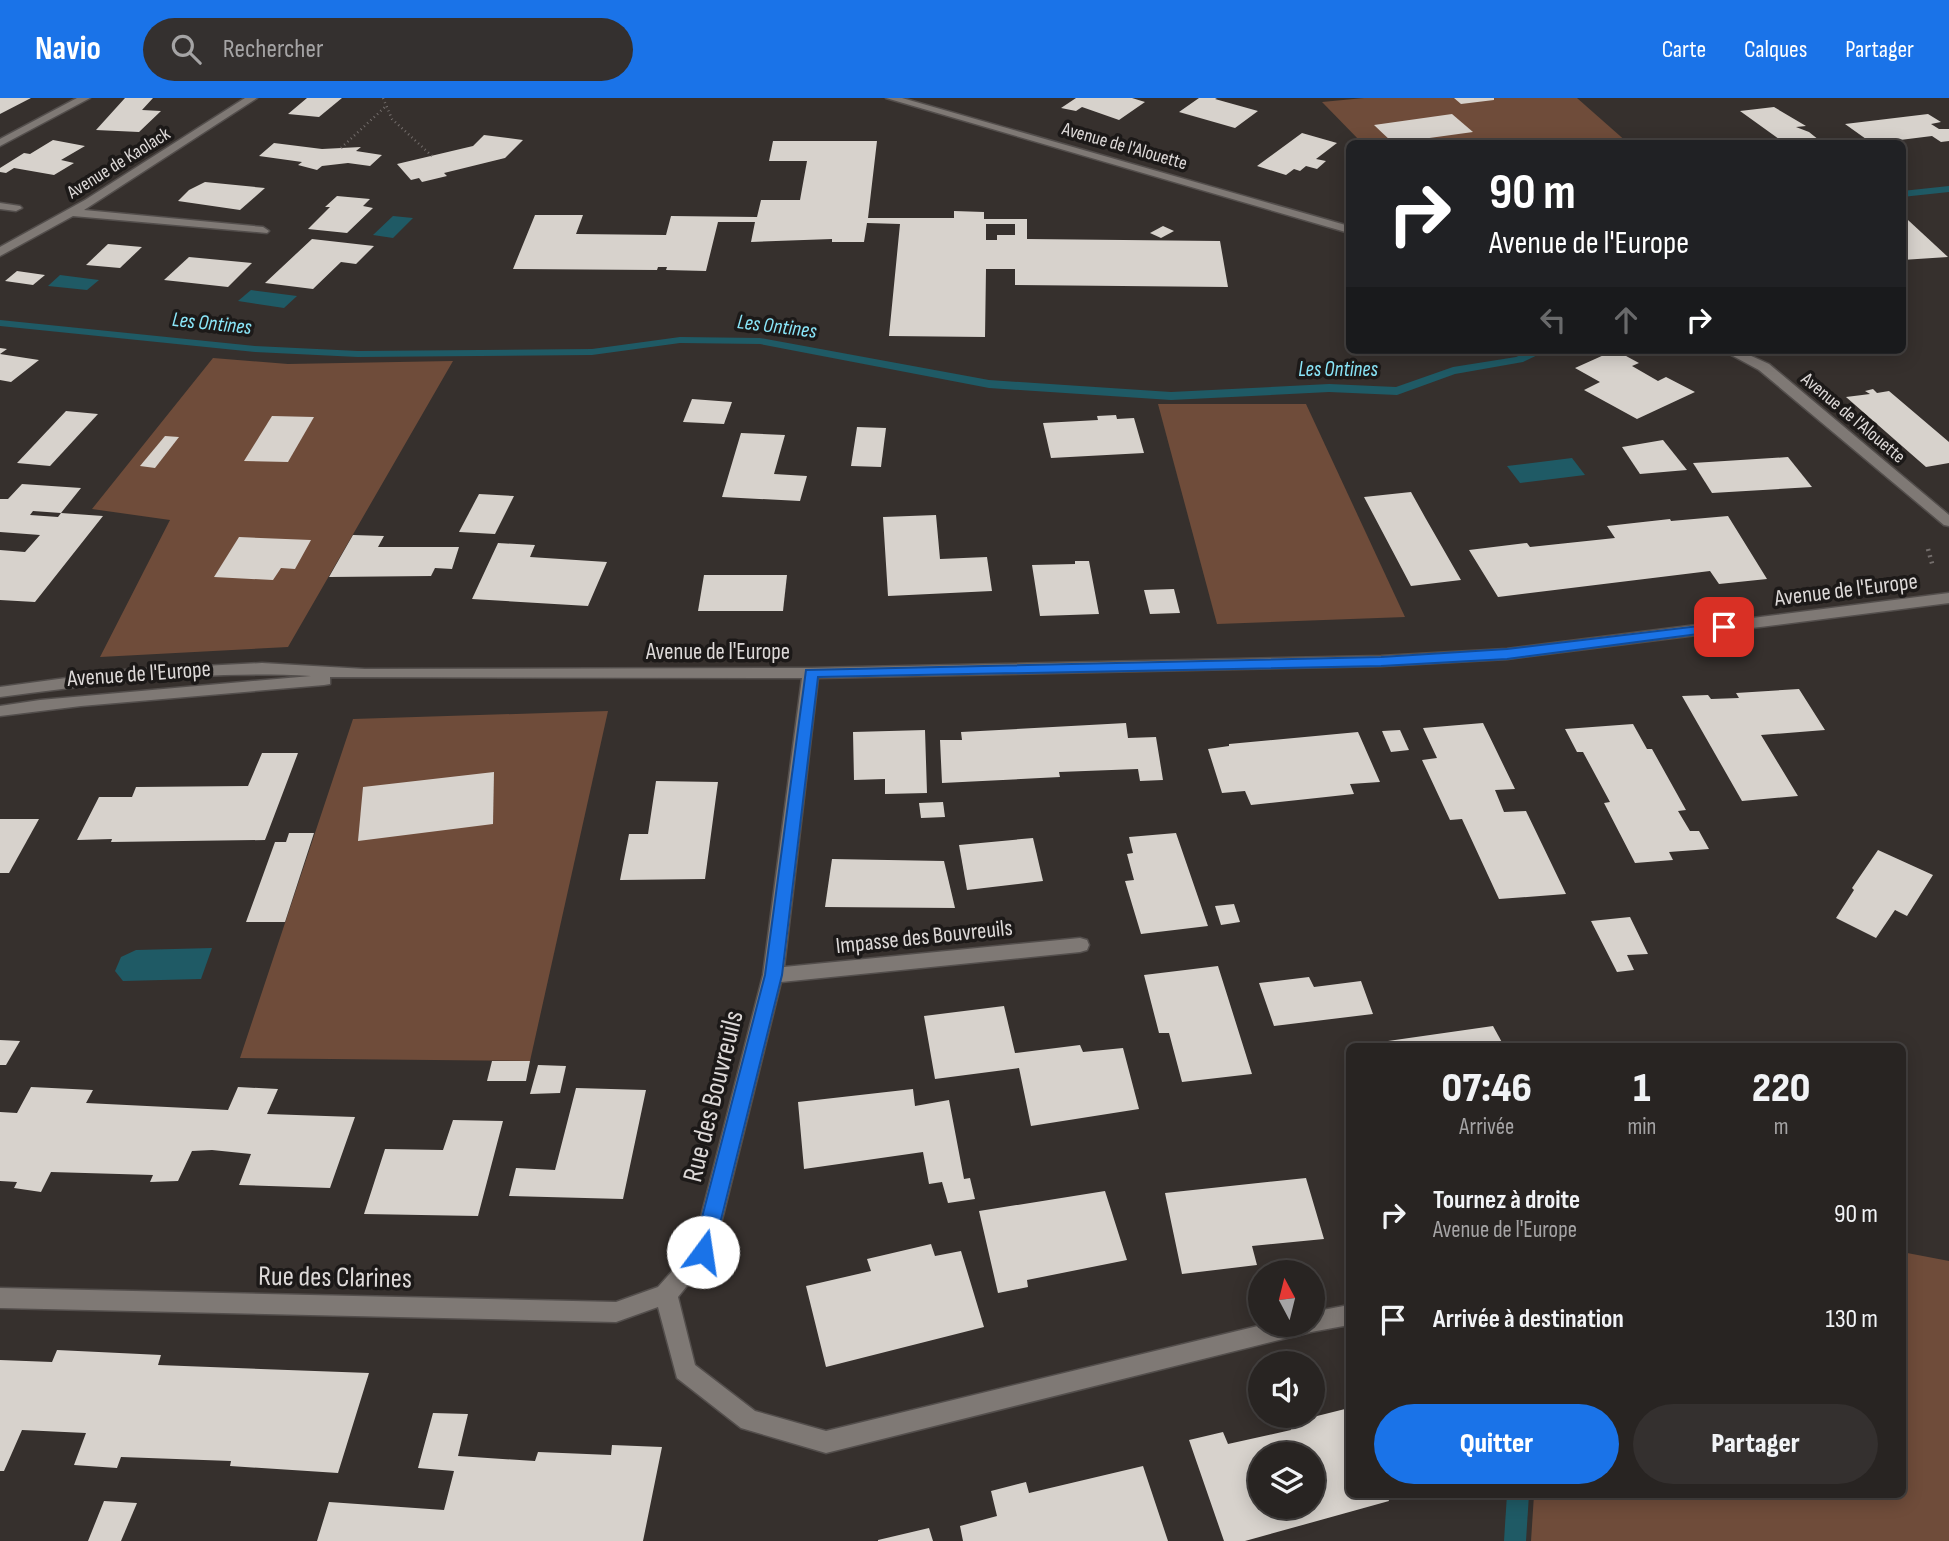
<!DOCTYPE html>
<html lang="fr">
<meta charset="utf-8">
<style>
:root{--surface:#282422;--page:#34302f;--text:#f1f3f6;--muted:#a5a4a5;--line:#444140;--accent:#1a73e8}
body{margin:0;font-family:"Sofia Sans Condensed",sans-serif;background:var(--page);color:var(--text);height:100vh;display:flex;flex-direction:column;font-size:26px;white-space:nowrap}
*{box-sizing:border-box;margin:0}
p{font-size:23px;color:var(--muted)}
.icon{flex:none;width:38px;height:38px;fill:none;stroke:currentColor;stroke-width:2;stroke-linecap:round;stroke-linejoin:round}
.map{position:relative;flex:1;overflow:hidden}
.details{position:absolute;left:1346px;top:945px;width:560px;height:455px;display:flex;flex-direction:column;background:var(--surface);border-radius:10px;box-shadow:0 4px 18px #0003,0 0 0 2px var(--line)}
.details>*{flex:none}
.hud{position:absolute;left:1346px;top:42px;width:560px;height:214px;border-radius:10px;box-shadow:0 4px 18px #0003,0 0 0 2px var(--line);background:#202124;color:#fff;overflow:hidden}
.needle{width:46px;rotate:353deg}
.fabs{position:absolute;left:1248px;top:1162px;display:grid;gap:14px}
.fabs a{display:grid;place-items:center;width:77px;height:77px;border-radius:50%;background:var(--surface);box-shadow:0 4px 18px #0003,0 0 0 2px var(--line);font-size:35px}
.pin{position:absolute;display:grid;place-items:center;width:60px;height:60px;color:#fff;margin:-30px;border-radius:14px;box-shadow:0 4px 10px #0006}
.me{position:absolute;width:77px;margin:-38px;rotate:14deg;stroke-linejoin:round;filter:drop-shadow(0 0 5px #0008)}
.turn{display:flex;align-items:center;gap:24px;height:147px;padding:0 28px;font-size:32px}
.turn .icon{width:91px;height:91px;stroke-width:2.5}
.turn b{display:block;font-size:49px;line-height:60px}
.lanes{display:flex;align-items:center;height:66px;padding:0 28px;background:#0003;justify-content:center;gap:35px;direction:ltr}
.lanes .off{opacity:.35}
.eta{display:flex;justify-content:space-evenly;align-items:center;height:119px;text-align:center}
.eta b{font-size:42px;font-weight:800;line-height:49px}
.button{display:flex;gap:14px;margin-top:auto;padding:14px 28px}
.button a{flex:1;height:80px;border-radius:42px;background:var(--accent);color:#fff;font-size:28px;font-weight:800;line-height:80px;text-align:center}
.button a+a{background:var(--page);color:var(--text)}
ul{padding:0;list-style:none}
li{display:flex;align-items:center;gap:21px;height:105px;padding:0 28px}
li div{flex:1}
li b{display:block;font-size:26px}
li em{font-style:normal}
header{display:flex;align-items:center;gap:42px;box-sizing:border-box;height:98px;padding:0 35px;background:var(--accent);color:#fff}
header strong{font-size:33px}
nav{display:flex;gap:38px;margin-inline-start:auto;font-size:24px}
.search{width:490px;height:63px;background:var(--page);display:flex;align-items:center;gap:18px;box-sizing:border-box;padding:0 24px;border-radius:38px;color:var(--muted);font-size:26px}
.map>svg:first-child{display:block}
.green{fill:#6f4c3a}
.water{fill:#1f5a65}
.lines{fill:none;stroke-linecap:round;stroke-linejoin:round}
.stream{fill:#1f5a65;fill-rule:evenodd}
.building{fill:#d7d2cc;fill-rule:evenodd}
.minor-casing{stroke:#534e4c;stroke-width:3}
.path-far1{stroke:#746e6c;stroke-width:2.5;stroke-dasharray:1 3.5;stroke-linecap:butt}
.path{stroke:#746e6c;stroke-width:4.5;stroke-dasharray:2 4.5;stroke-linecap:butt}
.minor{fill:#7f7975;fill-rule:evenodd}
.route{fill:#1a73e8;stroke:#114b97;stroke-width:2}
.labels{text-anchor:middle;stroke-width:7;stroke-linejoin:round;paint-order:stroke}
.far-street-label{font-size:19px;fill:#ddd9d8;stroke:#1c1918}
.far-water-label{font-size:21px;font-style:italic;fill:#8ae6f9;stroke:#1c1918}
.street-label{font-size:23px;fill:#ddd9d8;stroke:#1c1918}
.near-street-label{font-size:28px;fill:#ddd9d8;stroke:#1c1918}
</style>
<header>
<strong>Navio</strong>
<div class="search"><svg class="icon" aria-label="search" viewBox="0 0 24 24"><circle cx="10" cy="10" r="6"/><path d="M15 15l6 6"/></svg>Rechercher</div>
<nav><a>Carte</a><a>Calques</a><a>Partager</a></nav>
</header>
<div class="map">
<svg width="1949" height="1443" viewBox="0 0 1949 1443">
<rect width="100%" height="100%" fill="#36302d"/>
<g class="green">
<polygon points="1364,0 1577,0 1628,45 1362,45 1322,4"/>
<polygon points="213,260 288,266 453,263 288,549 100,559 170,422 92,411"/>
<polygon points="1158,306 1306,306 1405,519 1217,526"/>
<polygon points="608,613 530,963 240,960 353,621"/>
<polygon points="1902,1154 1949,1163 1949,1443 1531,1443 1534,1397 1902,1396"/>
</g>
<g class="water">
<polygon points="393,118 413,120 393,140 373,137"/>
<polygon points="60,177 99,182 87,192 48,188"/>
<polygon points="251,192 297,198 284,210 238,203"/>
<polygon points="1572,360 1585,377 1520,385 1507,368"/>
<polygon points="212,850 201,881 123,883 115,873 121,859 136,852"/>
</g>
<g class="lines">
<g class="stream">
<polygon points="1949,88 1949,94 1902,99 1902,93"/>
<polygon points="0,222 255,248 358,253 592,251 680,239 760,240 989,282 1171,294 1329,286 1396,289 1453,269 1516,259 1532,252 1548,252 1523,264 1455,276 1397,297 1329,294 1171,302 989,290 760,246 680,245 592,257 358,259 255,254 0,228"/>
<polygon points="1507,1396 1529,1396 1526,1443 1504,1443"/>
</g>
</g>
<g class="building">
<polygon points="0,0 31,0 0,16"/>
<polygon points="125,0 153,0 142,12 161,13 139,34 96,32"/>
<polygon points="307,0 342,0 319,19 288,16"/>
<polygon points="1076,0 1132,0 1145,4 1119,22 1082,9 1076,13 1061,10"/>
<polygon points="1199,0 1217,0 1215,1 1258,13 1235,30 1179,14"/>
<polygon points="1454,0 1494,0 1494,2 1461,6"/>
<polygon points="1774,9 1806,28 1796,29 1809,34 1824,46 1786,46 1740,13"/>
<polygon points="1452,16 1473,34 1393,45 1374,27"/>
<polygon points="1928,16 1941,24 1931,26 1939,31 1949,31 1949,43 1941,44 1932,38 1892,43 1896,46 1873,46 1845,26"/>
<polygon points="1302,35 1337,45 1316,61 1326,63 1317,71 1306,68 1300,73 1294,71 1286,77 1257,68"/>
<polygon points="484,37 523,42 505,60 444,75 447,78 422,84 419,80 411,82 397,66 473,48"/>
<polygon points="53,42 85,48 61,62 74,65 54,77 14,70 6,75 0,74 0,70 24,55 30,56"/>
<path d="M 773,43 L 877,43 L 868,120 L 954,120 L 954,113 L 984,114 L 984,121 L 1027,121 L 1027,141 L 1220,143 L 1228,189 L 1015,187 L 1015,171 L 986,171 L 985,239 L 889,238 L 900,126 L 867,125 L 864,144 L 832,144 L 832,141 L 751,144 L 755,124 L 718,124 L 706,173 L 666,172 L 667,169 L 658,169 L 657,172 L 513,171 L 535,117 L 583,117 L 576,136 L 666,137 L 671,118 L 757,119 L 761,102 L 800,102 L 807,63 L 769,63 ZM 986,126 L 1015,126 L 1015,137 L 997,137 L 997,142 L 986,142 Z"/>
<polygon points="274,45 322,51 361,49 356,53 382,57 370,68 348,65 322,68 317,72 298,67 302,64 259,58"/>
<polygon points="205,84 265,90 240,112 178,103 189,92"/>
<polygon points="337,98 370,101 363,108 373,110 347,135 308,131 330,109 325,109"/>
<polygon points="1902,122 1908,122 1948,159 1902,162"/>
<polygon points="1163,128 1174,133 1161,140 1150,135"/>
<polygon points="312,141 374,148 356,166 341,164 313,191 265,185"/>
<polygon points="108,146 142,149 120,170 86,167"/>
<polygon points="189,159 252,165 228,189 164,182"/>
<polygon points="17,173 45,177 33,187 5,183"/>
<polygon points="0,250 7,251 0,256 39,262 11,284 0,282"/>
<polygon points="1615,252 1639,265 1632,268 1658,283 1666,279 1695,294 1637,321 1584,292 1600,284 1575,270"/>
<polygon points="1873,291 1877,295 1889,293 1949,344 1949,365 1926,369 1846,299 1870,296 1865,293"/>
<polygon points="692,301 732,304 724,326 683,324"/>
<polygon points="66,313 98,316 50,368 17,365"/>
<polygon points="1116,317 1117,321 1134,320 1144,355 1051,360 1043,325 1098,322 1097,318"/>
<polygon points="272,318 314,319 288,364 244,363"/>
<polygon points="857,329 886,330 881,369 851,368"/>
<polygon points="741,335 785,337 774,376 807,378 800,403 722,399"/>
<polygon points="165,338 179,339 155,370 140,368"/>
<polygon points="1663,342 1687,372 1640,376 1622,349"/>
<polygon points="1788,359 1812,389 1712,395 1693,365"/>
<polygon points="22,386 81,390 61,415 33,413 30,417 58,419 61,415 103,418 35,504 0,502 0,452 25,454 40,437 0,434 0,401 8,401"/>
<polygon points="1411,394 1426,421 1461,482 1411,488 1364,399"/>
<polygon points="479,396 514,398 495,436 459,434"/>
<polygon points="936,417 940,461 987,459 992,493 888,498 883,419"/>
<polygon points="1728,418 1767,481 1719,486 1710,473 1498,499 1469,452 1527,445 1530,449 1615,440 1607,428 1670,421 1671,423"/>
<polygon points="353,437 384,438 378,449 459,449 452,471 435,470 431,478 329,479"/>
<polygon points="239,439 311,442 295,471 281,470 273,482 214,479"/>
<polygon points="498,445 535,447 530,459 607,464 588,508 472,501"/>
<polygon points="1075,463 1089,463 1099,516 1040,518 1032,467 1075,466"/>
<polygon points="704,477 787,477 783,513 698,513"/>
<polygon points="1174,491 1180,515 1150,516 1144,492"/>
<polygon points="1799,591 1825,632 1761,637 1798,698 1742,703 1682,598 1708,597 1711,601 1739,600 1736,595"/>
<polygon points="1126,625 1128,640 1156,639 1163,682 1140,683 1138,671 1059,674 1060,679 942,685 940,642 962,642 961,634"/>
<polygon points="1483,625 1515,691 1495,692 1504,714 1526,713 1566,796 1499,801 1462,721 1450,722 1422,662 1437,660 1423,630"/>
<polygon points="1633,626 1647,651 1652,651 1686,712 1678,713 1690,733 1699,733 1709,751 1669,754 1673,762 1635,765 1604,705 1610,704 1583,654 1577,654 1565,631"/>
<polygon points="925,632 927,695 885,696 885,681 854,682 853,634"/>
<polygon points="1400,632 1409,652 1391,654 1382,633"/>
<polygon points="1358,634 1380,684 1350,686 1354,696 1251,707 1245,693 1222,695 1208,651 1229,648 1229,646"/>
<polygon points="262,655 298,655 265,742 111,744 112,741 77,742 99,699 132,699 136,689 248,688"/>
<polygon points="494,674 493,726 358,743 363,689"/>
<polygon points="656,683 718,684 705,781 620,782 629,736 648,736"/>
<polygon points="943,704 945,719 921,720 919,705"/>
<polygon points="0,721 39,721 9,775 0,775"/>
<polygon points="289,735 314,735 285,824 246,824 275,744 286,744"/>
<polygon points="1176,735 1208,828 1141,836 1125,783 1134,782 1127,756 1133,755 1129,739"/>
<polygon points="1033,740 1043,783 967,792 959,747"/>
<polygon points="1878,752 1933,777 1907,818 1895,812 1876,840 1836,820 1854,792 1852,790"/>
<polygon points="832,761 944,763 955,810 825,809"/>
<polygon points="1234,806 1240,824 1221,827 1215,808"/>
<polygon points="1630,819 1648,856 1627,857 1634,872 1617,874 1591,823"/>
<polygon points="1218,868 1252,976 1182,984 1169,935 1159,935 1144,877"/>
<polygon points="1309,879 1314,889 1361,883 1373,916 1274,928 1259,885"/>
<polygon points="1004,908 1015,955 1080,947 1083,954 1123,950 1139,1011 1031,1028 1019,970 935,981 924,918"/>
<polygon points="1493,928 1504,948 1360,948 1360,947"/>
<polygon points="0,942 20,943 6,967 0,967"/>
<polygon points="492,963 530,963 526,983 487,983"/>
<polygon points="538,967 566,968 560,995 530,996"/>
<polygon points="31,989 93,992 86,1005 228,1012 238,989 278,991 267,1016 355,1019 330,1090 239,1087 251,1056 212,1052 192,1053 178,1083 150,1084 153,1077 51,1074 41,1094 14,1090 17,1084 0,1083 0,1014 17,1015"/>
<polygon points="576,990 646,992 623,1101 509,1098 516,1070 555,1072"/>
<polygon points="913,991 915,1008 949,1002 964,1081 970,1080 975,1101 948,1105 942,1084 929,1086 923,1054 804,1071 798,1004"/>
<polygon points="453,1022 503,1023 478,1118 364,1116 385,1051 443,1052"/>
<polygon points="1306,1080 1324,1141 1252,1148 1257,1167 1182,1176 1165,1095"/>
<polygon points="1105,1093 1127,1162 1027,1182 1028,1189 998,1195 979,1113"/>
<polygon points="931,1146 935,1158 961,1153 984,1229 826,1269 806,1188 871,1173 867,1161"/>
<polygon points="57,1252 161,1257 158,1267 369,1275 338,1375 230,1368 231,1363 121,1359 117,1370 74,1367 86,1335 22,1332 4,1373 0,1373 0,1262 52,1264"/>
<path d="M 1349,1310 L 1349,1396 L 1387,1396 L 1389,1403 L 1245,1443 L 1224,1443 L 1189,1342 L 1223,1334 L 1228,1346 L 1291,1332 L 1289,1325 ZM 1260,1356 L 1312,1356 L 1312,1409 L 1260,1409 Z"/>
<polygon points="433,1315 468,1316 458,1358 535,1363 538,1354 611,1357 612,1347 662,1349 643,1443 317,1443 329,1404 444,1412 454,1373 418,1370"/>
<polygon points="1143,1368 1168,1443 963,1443 960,1428 997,1418 991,1393 1026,1384 1029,1395"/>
<polygon points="104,1403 137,1405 121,1443 88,1443"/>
<polygon points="929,1430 933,1443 878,1443 878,1442"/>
</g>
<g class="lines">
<g class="minor-casing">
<g id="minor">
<polygon points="77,0 90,0 0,48 0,41"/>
<polygon points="245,0 257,0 84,112 263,129 269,133 267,135 73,118 0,158 0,149 85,102"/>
<polygon points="886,0 902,0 1349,128 1349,135"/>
<polygon points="0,105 20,108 22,110 16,113 0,111"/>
<polygon points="1722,252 1738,252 1769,266 1949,417 1949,428 1944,427 1759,272"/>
<path d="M 1949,495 L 1949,505 L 1507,561 L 1381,568 L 818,580 L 784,869 L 1080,840 L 1087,842 L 1089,847 L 1087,852 L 1080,854 L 781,884 L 714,1154 L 678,1199 L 695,1267 L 755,1313 L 826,1333 L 1262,1227 L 1312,1227 L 1312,1214 L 1349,1207 L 1349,1227 L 1311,1234 L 826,1355 L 741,1330 L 677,1280 L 658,1209 L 616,1224 L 0,1210 L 0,1190 L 616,1204 L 658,1189 L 693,1150 L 763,877 L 802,580 L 330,579 L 330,586 L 324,587 L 81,608 L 0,618 L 0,608 L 40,602 L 311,578 C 207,572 104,585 0,599 L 0,589 L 125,572 L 262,565 L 365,571 L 811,570 L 1381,558 L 1507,551 Z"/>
</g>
</g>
<g class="path-far1">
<polyline points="383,0 392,21 432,58"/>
<polyline points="341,50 386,8"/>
</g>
<polyline class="path" points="1928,451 1933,469"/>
<use href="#minor" class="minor"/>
</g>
<polygon class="route" points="1724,525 1731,529 1729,532 1507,561 1381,568 818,579 782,877 713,1154 710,1160 703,1163 696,1160 693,1154 765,877 806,572 1381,559 1507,551"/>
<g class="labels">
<g class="far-street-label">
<text transform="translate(1125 47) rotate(16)" y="7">Avenue de l'Alouette</text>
<text transform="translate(118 64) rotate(-32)" y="7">Avenue de Kaolack</text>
<text transform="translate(1854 319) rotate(40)" y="7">Avenue de l'Alouette</text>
</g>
<g class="far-water-label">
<text transform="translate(212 225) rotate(6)" y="7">Les Ontines</text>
<text transform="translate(777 228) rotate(7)" y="7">Les Ontines</text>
<text x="1338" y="278">Les Ontines</text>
</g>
<g class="street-label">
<text transform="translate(1846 491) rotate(-7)" y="8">Avenue de l'Europe</text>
<text x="718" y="561">Avenue de l'Europe</text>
<text transform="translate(139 575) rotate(-4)" y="8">Avenue de l'Europe</text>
<text transform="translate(924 838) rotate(-6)" y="8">Impasse des Bouvreuils</text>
</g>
<g class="near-street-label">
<text transform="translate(712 998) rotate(-76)" y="10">Rue des Bouvreuils</text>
<text transform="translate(335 1178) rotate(1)" y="10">Rue des Clarines</text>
</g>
</g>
</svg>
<div class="fabs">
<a><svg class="needle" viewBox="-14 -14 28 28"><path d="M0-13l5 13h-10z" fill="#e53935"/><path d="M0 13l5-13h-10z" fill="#a5a4a5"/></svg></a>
<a><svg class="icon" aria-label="sound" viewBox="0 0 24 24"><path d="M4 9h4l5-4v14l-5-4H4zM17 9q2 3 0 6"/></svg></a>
<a><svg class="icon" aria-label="layers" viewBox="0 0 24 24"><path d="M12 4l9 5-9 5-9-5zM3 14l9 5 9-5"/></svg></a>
</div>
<div class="pin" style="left:1724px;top:529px;background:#d93025"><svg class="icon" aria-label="arrive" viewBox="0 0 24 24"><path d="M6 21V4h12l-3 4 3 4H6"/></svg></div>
<svg class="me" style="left:703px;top:1154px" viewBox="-20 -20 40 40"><circle r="19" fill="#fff"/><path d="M0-13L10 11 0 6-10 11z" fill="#1a73e8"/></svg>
<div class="hud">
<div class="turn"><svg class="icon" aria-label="right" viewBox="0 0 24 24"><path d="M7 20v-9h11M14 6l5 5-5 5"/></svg><div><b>90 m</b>Avenue de l'Europe</div></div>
<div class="lanes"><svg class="icon off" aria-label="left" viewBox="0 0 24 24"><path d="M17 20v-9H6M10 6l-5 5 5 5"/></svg><svg class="icon off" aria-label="ahead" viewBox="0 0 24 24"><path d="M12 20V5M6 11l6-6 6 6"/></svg><svg class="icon" aria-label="right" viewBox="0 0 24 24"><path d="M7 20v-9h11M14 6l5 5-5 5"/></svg></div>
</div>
<section class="details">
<div class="eta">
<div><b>07:46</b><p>Arrivée</p></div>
<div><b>1</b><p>min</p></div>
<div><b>220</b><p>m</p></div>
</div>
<ul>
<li><svg class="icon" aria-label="right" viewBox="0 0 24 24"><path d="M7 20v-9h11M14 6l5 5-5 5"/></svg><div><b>Tournez à droite</b><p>Avenue de l'Europe</p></div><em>90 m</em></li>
<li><svg class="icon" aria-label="arrive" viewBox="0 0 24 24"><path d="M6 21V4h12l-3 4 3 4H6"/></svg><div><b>Arrivée à destination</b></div><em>130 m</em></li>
</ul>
<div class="button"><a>Quitter</a><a>Partager</a></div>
</section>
</div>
